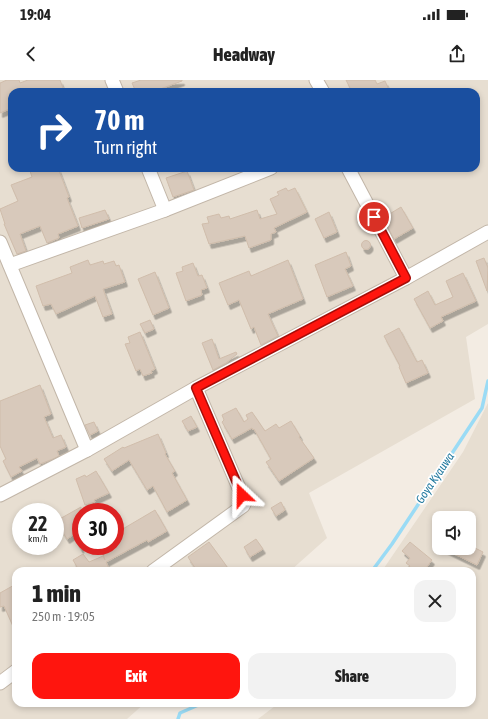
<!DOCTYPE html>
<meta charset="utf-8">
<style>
:root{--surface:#fff;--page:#f2f2f2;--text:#222;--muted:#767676;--accent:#ff150e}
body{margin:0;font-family:"Asap Condensed",sans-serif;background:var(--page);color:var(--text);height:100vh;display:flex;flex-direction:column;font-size:15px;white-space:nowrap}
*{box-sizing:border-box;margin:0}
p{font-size:13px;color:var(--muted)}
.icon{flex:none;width:22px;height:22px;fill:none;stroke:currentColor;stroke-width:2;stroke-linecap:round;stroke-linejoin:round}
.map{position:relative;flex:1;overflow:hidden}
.side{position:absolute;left:12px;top:487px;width:464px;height:140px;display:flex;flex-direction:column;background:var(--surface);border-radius:12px;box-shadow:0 2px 6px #0003}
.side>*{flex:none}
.banner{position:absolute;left:8px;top:8px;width:472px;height:84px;border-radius:12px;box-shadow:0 2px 6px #0003;background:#1a4fa0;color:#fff;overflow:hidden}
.fabs{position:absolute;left:432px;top:431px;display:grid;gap:8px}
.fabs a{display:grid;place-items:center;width:44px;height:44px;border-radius:8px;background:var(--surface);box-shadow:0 2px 6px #0003;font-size:20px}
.speed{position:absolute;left:12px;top:423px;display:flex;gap:8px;font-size:20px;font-weight:700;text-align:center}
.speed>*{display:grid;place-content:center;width:52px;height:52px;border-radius:50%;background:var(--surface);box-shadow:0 2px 6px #0003;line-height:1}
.speed small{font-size:10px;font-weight:400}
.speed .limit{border:6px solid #d22;background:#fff;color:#111}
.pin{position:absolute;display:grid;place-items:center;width:34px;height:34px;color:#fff;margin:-17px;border:2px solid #fff;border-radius:50%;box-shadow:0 1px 4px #0007}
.me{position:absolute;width:44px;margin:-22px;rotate:337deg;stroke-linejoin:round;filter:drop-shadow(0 0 3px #0008)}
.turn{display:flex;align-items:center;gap:14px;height:84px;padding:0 20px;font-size:18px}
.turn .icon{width:52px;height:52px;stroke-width:2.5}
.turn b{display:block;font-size:28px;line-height:34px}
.round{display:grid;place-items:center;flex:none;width:42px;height:42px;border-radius:12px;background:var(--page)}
.headline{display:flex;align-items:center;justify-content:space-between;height:68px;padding:0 20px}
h1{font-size:24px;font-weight:800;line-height:30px}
.primary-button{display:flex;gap:8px;margin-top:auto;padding:8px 20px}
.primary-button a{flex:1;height:46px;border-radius:12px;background:var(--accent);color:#fff;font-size:16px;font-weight:800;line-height:46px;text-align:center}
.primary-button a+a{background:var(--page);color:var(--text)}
.status{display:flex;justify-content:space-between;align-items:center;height:28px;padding:0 20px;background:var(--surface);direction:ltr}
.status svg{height:11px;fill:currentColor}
header{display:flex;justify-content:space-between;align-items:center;height:52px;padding:0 20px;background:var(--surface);font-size:18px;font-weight:800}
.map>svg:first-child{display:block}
.residential{fill:#e7ded1;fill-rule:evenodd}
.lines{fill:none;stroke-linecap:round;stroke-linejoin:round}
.stream{stroke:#9adbf5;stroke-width:3.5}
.building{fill:#d8c9bb;stroke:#d0bdab;filter:url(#shadow)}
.minor-casing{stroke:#c2b6a8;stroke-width:15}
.minor{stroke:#fff;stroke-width:13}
.route-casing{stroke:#a60e09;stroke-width:10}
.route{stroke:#ff150e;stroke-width:7}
.labels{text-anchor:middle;stroke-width:3.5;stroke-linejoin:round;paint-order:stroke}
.water-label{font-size:12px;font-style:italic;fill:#227a9f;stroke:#fff}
</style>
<div class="status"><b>19:04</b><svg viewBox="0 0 49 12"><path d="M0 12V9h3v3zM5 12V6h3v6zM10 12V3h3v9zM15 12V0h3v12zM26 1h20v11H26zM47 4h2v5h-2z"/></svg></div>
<header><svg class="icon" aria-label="back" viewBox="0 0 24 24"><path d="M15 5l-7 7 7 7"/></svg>Headway<svg class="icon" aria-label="share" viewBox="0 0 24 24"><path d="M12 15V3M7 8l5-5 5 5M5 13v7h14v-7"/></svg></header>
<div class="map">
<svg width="488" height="639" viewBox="0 0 488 639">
<defs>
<filter id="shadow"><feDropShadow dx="2.5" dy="4.5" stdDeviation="0" flood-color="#0004"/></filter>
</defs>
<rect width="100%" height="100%" fill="#f3ece3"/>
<g class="residential">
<path d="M 0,0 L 488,0 L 488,244 L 466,257 L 475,319 L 309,413 L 327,458 L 290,491 L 16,491 L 16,623 L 145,623 L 127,639 L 0,639 ZM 12,12 L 476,12 L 476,88 L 12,88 ZM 21,432 L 55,432 L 55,466 L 21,466 ZM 81,432 L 115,432 L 115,466 L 81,466 Z"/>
<path d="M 488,323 L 488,639 L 258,639 L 279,623 L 472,623 L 472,491 L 382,491 L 463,372 ZM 439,438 L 469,438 L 469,468 L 439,468 Z"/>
</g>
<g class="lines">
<g class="stream">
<polyline points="372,491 392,464 482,328 488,301"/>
<polyline points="178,639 180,633 203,623"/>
</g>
</g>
<g class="building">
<polygon points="7,0 19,0 20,3 28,0 60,0 63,8 61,9 62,12 12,12 12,28 0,33 0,3"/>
<polygon points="141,0 182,0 182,1 152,12 136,12 132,3"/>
<polygon points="346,0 375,0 377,4 385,1 390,12 352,12"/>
<polygon points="29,88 58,88 69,117 67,118 78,146 58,154 59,158 47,163 40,146 20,154 26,171 17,174 4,144 5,144 0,129 18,121 11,105 32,97"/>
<polygon points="187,91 194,110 173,117 166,98"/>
<polygon points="286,108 288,111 295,108 307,132 274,148 276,152 271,154 271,160 249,168 245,156 209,164 202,144 209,143 207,137 219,134 221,138 229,136 230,139 257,130 260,139 277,134 270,119 279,115 277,112"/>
<polygon points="401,127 413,148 394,159 383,138"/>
<polygon points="105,130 109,139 82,148 79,138"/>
<polygon points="329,132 337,152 324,158 315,139"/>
<circle cx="366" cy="165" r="4.5"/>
<polygon points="346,172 351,186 345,189 353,206 327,217 315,185"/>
<polygon points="484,178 488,188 487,211 476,181"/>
<polygon points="88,180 90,185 103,181 104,184 114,181 116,186 119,185 125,202 103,209 112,234 103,237 95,216 56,234 51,224 43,226 36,206 72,193 70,187"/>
<polygon points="288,180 303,219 268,234 278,256 261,265 254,247 251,249 239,220 228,225 219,203 249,191 251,196"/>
<polygon points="193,183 198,196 202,195 207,208 201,210 202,215 186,221 176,193 183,191 182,187"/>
<polygon points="155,192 169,228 153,235 138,199"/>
<polygon points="463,193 476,221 441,237 443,241 430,248 414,219 428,211 435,225 453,217 446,201"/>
<polygon points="150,240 154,249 145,253 140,244"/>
<polygon points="399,248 417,282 422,280 428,293 406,303 399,287 400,286 384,256"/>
<polygon points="140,252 155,289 151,291 152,293 143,296 140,289 136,291 125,264 130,263 128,257"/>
<polygon points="212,259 219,279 236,272 237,274 226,283 213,290 202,263"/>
<polygon points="40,305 51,334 44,337 53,358 61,355 66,367 57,371 59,376 53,379 40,384 37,378 19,387 22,391 11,397 3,381 6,379 0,366 0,321"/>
<polygon points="236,328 244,342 248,339 246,335 252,332 265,351 276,344 279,348 291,341 300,356 299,357 314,378 279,401 266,382 271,379 254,349 253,350 252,348 232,359 222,342 224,340 222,335"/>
<polygon points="191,336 197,347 188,351 182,341"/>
<polygon points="94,342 98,351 90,355 85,345"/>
<polygon points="158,354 166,373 165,374 175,391 172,393 187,420 167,432 153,406 147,410 129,380 112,391 104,379 123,367 124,368"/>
<polygon points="96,391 109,413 94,420 95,422 85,425 76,399 85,395 86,397"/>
<polygon points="281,422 285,430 276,436 271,428"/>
<polygon points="81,427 81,469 73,455 67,459 56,441"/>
<polygon points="155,430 167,451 148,462 147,460 106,482 110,491 68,491 77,487 73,480 83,474 89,482 103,476 105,480 100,466 115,466 115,435 121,450"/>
<polygon points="256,459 263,469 250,477 244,467"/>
<polygon points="209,462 220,477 230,491 197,491 188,477"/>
<polygon points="410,462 432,480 424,491 406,491 410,486 406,483 410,478 402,471"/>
<polygon points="469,465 483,472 477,485 442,468 469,468"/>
<polygon points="16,504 16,553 4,526 0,527 0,513"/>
</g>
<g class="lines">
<g class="minor-casing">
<g id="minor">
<polyline points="112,0 117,12"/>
<polyline points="316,0 323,12"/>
<polyline points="148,88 165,130"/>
<polyline points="348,88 406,198"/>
<polyline points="0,162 87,370"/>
<polyline points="10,185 165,130 271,88"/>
<polyline points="0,415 87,370 196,308 406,198 488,152"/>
<polyline points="153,491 243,426 245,422 196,308"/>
<polyline points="0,603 16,591"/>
</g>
</g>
<use href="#minor" class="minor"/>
</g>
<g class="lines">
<g class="route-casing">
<polyline id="route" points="242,415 196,308 406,198 374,137"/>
</g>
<use href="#route" class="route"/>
</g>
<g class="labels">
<g class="water-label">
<text transform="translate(435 398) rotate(-56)" y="4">Goya Kyauwa</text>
</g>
</g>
</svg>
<div class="fabs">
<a><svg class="icon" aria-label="sound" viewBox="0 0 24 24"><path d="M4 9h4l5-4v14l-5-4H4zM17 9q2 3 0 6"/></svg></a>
</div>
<div class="speed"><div>22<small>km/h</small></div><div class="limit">30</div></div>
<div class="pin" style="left:374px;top:137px;background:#d93025"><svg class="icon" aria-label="arrive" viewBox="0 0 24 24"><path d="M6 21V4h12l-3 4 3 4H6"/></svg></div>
<svg class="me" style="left:242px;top:415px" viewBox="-20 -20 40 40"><path d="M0-17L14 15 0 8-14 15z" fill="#ff150e" stroke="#fff" stroke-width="4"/></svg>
<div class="banner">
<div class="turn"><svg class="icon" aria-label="right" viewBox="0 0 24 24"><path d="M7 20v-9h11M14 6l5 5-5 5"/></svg><div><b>70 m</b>Turn right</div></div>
</div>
<section class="side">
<div class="headline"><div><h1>1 min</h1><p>250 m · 19:05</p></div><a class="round"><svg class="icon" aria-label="close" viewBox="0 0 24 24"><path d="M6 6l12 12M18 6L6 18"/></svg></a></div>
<div class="primary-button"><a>Exit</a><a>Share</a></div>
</section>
</div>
